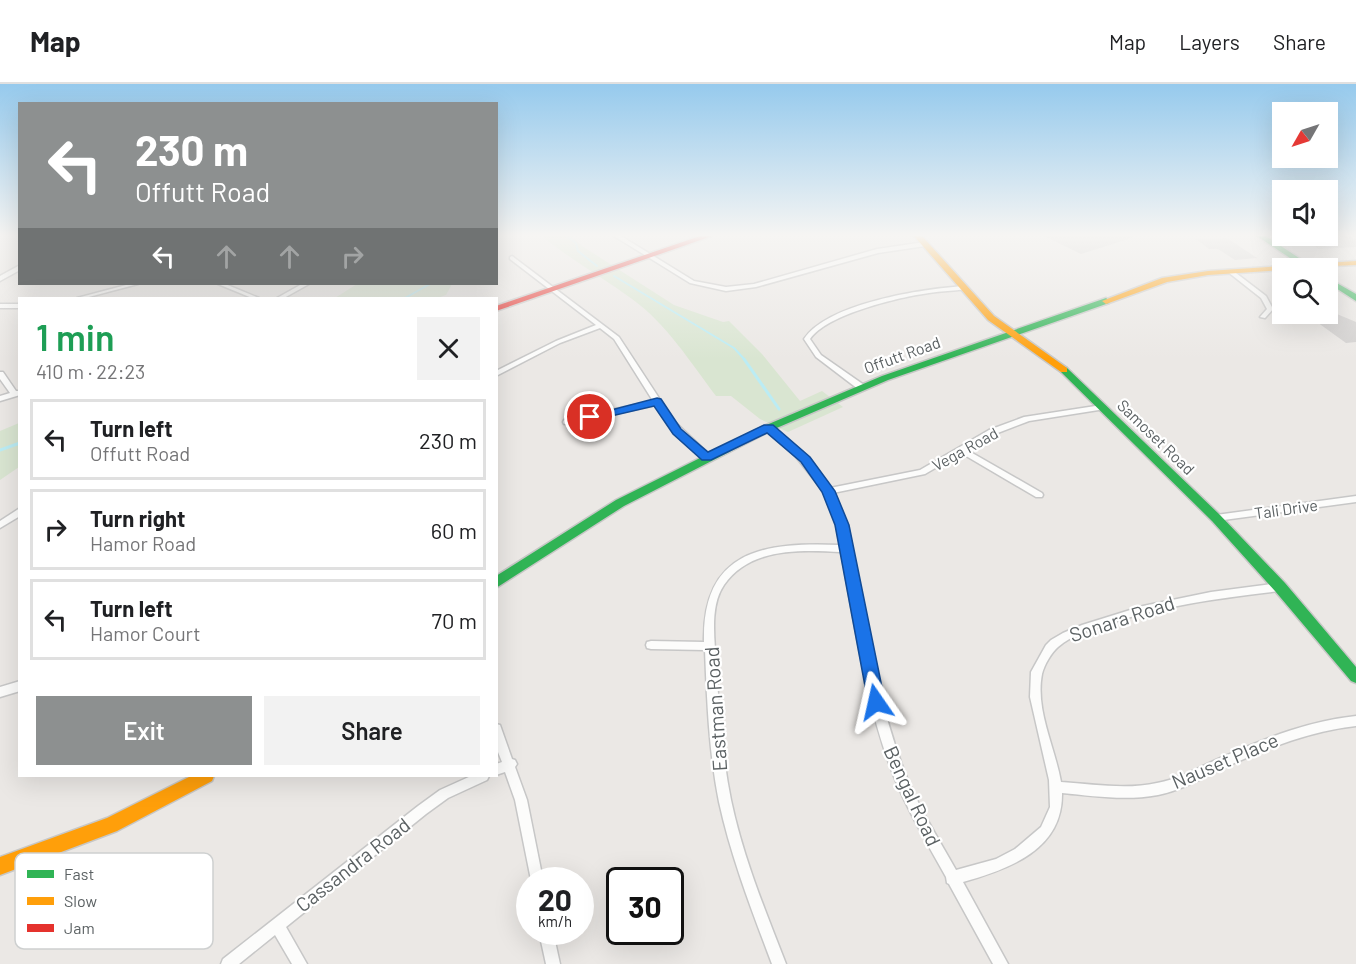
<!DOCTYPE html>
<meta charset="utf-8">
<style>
:root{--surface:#fff;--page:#f2f2f2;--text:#202124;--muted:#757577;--line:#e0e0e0;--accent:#8d9090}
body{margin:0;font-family:Barlow,sans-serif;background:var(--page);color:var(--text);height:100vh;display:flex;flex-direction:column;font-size:22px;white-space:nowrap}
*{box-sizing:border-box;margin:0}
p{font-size:20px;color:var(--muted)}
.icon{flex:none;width:33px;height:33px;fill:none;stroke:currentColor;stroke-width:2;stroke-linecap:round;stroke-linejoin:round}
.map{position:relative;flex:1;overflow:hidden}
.panel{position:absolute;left:18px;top:213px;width:480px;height:480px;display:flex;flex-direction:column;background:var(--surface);border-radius:0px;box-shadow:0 6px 24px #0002}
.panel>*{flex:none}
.banner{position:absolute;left:18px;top:18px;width:480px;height:183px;border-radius:0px;box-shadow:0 6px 24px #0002;background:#8d9090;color:#fff;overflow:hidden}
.needle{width:39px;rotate:231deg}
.controls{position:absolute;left:1272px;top:18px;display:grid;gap:12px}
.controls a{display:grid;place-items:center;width:66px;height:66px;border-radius:0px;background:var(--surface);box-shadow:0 6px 24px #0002;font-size:30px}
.speed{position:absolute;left:516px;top:783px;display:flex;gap:12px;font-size:30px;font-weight:700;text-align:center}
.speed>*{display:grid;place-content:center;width:78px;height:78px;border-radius:50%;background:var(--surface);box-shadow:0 6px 24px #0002;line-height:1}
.speed small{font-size:15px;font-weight:400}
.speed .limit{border:3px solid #111;border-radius:9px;background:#fff;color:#111}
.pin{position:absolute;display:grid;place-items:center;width:51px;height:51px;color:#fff;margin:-26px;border:3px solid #fff;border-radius:50%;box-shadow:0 2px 6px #0007}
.me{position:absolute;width:66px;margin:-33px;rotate:349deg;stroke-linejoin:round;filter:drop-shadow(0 0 4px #0008)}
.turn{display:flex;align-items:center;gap:21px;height:126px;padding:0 18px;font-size:27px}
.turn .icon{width:78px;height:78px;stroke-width:2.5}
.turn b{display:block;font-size:42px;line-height:51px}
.lanes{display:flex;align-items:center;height:57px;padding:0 18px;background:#0003;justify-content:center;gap:30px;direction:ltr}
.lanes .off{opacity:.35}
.round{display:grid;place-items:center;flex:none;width:63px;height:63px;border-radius:0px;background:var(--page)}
.overview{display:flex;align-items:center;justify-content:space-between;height:102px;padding:0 18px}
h1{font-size:36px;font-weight:600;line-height:45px;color:#1e9e55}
.action{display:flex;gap:12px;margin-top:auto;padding:12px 18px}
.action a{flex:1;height:69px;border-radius:0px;background:var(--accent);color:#fff;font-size:24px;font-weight:600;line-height:69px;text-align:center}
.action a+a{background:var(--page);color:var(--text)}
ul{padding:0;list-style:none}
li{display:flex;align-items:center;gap:18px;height:81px;margin:0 12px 9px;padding:0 6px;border:3px solid var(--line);border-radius:0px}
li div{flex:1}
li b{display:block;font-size:22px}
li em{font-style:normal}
header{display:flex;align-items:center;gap:36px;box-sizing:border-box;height:84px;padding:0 30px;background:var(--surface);border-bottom:2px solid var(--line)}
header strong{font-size:28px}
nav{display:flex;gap:33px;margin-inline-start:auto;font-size:21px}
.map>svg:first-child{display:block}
.green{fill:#d9e5d1}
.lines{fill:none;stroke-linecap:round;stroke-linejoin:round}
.stream-far1{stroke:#bbecf4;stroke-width:2}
.stream{stroke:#bbecf4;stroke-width:3}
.building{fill:#d2d0cf}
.street-casing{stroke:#c7c7c7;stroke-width:3}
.fast-casing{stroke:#c7c7c6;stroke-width:3}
.slow-casing{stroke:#c7c7c6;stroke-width:3}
.jam-casing{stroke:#c7c7c6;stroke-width:3}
.street{fill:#fcfcfb;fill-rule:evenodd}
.fast{fill:#30b455;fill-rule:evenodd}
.slow{fill:#ff9f0a;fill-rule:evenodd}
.jam{fill:#e5322d;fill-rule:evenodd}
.route{fill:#1a73e8;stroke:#114b97;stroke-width:1.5}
.labels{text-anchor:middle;stroke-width:4.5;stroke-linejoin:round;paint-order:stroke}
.street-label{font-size:16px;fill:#5b6163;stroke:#fff}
.near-street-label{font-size:20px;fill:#5b6163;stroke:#fff}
.key{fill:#fff;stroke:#ced0d0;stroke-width:1.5}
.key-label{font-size:16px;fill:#5b6163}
</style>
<header>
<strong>Map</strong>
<nav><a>Map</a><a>Layers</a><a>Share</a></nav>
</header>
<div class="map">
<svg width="1356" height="880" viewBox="0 0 1356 880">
<rect width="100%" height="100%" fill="#ebe8e5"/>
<g class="green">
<path d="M 542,152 L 571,152 L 582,162 L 674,221 L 723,238 L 729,237 L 762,270 L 800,317 L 822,307 L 843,323 L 788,348 L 760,335 L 731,312 L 716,312 C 691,279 666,239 632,215 C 602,193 571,176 542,152 Z"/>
<polygon points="357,200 452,200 446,211 437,214 335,214"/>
<polygon points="19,339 19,383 0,396 0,347"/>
</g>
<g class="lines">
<g class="stream-far1">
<polyline points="566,152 576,159 578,167 597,182"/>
<polyline points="614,192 734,264 745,276"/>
<polyline points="405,214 430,200"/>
</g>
<g class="stream">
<polyline points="744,275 779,325"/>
<polyline points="0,366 20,359"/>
</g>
</g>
<g class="building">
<polygon points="1044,152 1132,152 1132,154 1081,170"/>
<polygon points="1299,152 1350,152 1356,156 1356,163 1319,165"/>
<polygon points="1227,154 1257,174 1235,176 1218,165 1209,165 1196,155"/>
<polygon points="1337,230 1356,238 1356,258 1346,259 1310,233"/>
</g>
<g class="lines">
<g class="street-casing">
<g id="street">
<polygon points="614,152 621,152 694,197 726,203 754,200 877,165 925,158 928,160 925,162 878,169 756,203 726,207 690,199"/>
<polygon points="512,172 619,253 674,337 710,371 711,373 710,375 704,375 668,341 656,321 567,340 564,340 563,338 564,336 653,317 614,255 600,244 560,259 496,292 496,287 556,257 596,241 510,175 510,173"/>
<polygon points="20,181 20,186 0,197 0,192"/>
<polygon points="1228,186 1232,186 1266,212 1273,225 1265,234 1260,233 1267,225 1261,214 1228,188"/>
<polygon points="130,200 138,200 85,214 77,214"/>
<polygon points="218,200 225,200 259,214 252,214"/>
<polygon points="302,200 309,200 284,214 277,214"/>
<path d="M 964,202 L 967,204 L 966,205 C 954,207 941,207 929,209 C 900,213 827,230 810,255 L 821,271 L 864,301 L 864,305 L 858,305 L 816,273 L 804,255 C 828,219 922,205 964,202 Z"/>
<rect x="0" y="220" width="20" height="4"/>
<polygon points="0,288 3,288 16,307 20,307 20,311 0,317 0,312 10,309 0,295"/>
<path d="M 1102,321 L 1105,321 L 1105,325 L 1029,337 L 995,350 L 967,366 L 1042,409 L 1043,411 L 1042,413 L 1036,413 L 961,369 L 925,390 L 833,409 L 841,425 L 849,462 L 852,465 L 850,467 C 865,539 877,612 902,681 C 915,718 937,752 956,786 L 996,775 L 1015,765 L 1041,743 L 1050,723 L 1049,696 L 1030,613 L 1031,588 L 1046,561 L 1051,556 L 1063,549 L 1082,541 L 1143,522 L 1211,508 L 1280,499 L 1283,500 L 1285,503 L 1283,506 L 1280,507 C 1222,514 1164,521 1108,540 C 1092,545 1072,551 1058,563 C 1052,568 1044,581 1042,590 C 1035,626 1055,663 1061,698 C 1093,700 1126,706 1157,699 C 1181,695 1203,681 1225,672 C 1268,653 1310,637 1356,632 L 1356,642 C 1311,647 1271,663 1230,681 C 1206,692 1183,706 1158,711 C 1126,717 1093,712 1062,709 C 1063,766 1009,785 963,798 L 1008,880 L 993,880 L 949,800 L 947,799 L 946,793 C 926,757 904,721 890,682 C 865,614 855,540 841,468 C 801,466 750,463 724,501 C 709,523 715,556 716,581 C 719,626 722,672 731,716 C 743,773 765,826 786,880 L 772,880 C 752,827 731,773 719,718 C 709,668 707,617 705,566 L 651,565 L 647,564 L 646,561 L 647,558 L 651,557 L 704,558 C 702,466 764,458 840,461 L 833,425 L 820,403 L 796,373 L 764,344 L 768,342 L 771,342 C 793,360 815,379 830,404 L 920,386 L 989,346 L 1024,333 Z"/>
<polygon points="1356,412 1356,418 1216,437 1212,434 1216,431"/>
<polygon points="20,424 20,432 0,444 0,437"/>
<polygon points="20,597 20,607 0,613 0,603"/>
<polygon points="496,640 500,641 512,675 515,676 517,680 515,683 527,716 543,796 531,796 515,716 505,688 496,691 496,680 502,678 496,663"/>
<polygon points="471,692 489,692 487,696 448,714 426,730 286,843 307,880 292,880 275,851 239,880 221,880 223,875 418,722 440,706"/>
<polygon points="539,848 553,848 560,880 546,880"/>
</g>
</g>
<g class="fast-casing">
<g id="fast">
<polygon points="1257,152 1266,152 1314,184 1305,184"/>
<polygon points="1328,194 1356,210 1356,217 1328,199"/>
<polygon points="1106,214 1110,217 1109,219 888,296 772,346 624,422 496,504 496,492 616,416 764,342 882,292"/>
<polygon points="1064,283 1067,284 1220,431 1285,499 1356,583 1356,599 1351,597 1275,507 1212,437 1061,288 1061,284"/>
</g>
</g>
<g class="slow-casing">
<g id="slow">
<polygon points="914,152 922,152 994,232 1067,284 1067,288 1061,288 988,236"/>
<polygon points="1356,177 1356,181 1282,184 1282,186 1208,191 1167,198 1106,220 1102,217 1162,194 1208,187"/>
<polygon points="191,692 214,692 212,697 117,747 0,791 0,773 107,734"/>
</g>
</g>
<g class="jam-casing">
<polygon id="jam" points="700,152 712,152 496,227 496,222"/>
</g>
<use href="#street" class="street"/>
<use href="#fast" class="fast"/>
<use href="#slow" class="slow"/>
<use href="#jam" class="jam"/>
</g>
<linearGradient id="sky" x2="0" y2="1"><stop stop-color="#96caed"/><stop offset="0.55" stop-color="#f6f5f3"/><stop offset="1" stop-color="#f6f5f3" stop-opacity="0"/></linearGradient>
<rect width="1356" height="275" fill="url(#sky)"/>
<polygon class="route" points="657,314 661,315 681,345 708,368 764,341 773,341 810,373 835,407 849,441 885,618 882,623 876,625 870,623 868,618 835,441 822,408 801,378 767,349 711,376 702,376 673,350 654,322 590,337 584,333"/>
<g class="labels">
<g class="street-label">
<text transform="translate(902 271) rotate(-20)" y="6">Offutt Road</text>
<text transform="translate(1156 353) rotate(44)" y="6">Samoset Road</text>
<text transform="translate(965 365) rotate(-29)" y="6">Vega Road</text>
<text transform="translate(1286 425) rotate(-8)" y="6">Tali Drive</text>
</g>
<g class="near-street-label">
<text transform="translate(1122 535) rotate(-18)" y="7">Sonara Road</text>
<text transform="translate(716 625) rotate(-94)" y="7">Eastman Road</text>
<text transform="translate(1225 677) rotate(-23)" y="7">Nauset Place</text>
<text transform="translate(912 712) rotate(65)" y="7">Bengal Road</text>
<text transform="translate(353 781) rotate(-38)" y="7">Cassandra Road</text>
</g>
</g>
<rect x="15" y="769" width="198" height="96" rx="9" class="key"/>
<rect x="27" y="786" width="27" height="8" fill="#30b455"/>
<rect x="27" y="813" width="27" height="8" fill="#ff9f0a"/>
<rect x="27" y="840" width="27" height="8" fill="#e5322d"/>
<g class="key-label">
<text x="64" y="796">Fast</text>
<text x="64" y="823">Slow</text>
<text x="64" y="850">Jam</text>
</g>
</svg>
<div class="controls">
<a><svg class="needle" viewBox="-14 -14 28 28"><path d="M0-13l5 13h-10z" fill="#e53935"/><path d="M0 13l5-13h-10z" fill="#757577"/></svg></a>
<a><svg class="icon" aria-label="sound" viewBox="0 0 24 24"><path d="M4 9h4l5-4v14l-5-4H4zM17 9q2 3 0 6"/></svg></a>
<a><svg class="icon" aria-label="search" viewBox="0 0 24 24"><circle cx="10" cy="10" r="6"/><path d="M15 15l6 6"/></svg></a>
</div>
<div class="speed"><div>20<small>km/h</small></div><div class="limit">30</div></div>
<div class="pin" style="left:590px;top:333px;background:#d93025"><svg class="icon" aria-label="arrive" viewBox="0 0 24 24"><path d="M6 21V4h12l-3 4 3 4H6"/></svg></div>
<svg class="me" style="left:876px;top:618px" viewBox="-20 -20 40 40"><path d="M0-17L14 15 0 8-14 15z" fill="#1a73e8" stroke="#fff" stroke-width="4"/></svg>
<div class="banner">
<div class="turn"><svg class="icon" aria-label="left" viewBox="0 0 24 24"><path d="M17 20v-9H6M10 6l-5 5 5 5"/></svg><div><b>230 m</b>Offutt Road</div></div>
<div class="lanes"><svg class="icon" aria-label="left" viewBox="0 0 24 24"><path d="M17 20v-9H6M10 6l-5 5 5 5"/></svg><svg class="icon off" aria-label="ahead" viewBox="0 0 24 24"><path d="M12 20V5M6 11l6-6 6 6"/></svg><svg class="icon off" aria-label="ahead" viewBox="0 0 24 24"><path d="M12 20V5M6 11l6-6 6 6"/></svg><svg class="icon off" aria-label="right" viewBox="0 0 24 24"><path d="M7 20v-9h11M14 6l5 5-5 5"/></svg></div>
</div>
<section class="panel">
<div class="overview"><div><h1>1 min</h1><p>410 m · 22:23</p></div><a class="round"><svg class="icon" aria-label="close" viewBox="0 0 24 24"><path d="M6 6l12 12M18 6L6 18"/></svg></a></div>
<ul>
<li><svg class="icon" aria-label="left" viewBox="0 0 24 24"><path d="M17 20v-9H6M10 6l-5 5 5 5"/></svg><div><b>Turn left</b><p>Offutt Road</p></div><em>230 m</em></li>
<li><svg class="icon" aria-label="right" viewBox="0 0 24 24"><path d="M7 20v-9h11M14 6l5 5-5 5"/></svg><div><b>Turn right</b><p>Hamor Road</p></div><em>60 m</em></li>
<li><svg class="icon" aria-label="left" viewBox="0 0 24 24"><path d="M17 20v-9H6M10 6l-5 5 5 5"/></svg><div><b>Turn left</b><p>Hamor Court</p></div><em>70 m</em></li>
</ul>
<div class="action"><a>Exit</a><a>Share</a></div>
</section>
</div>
